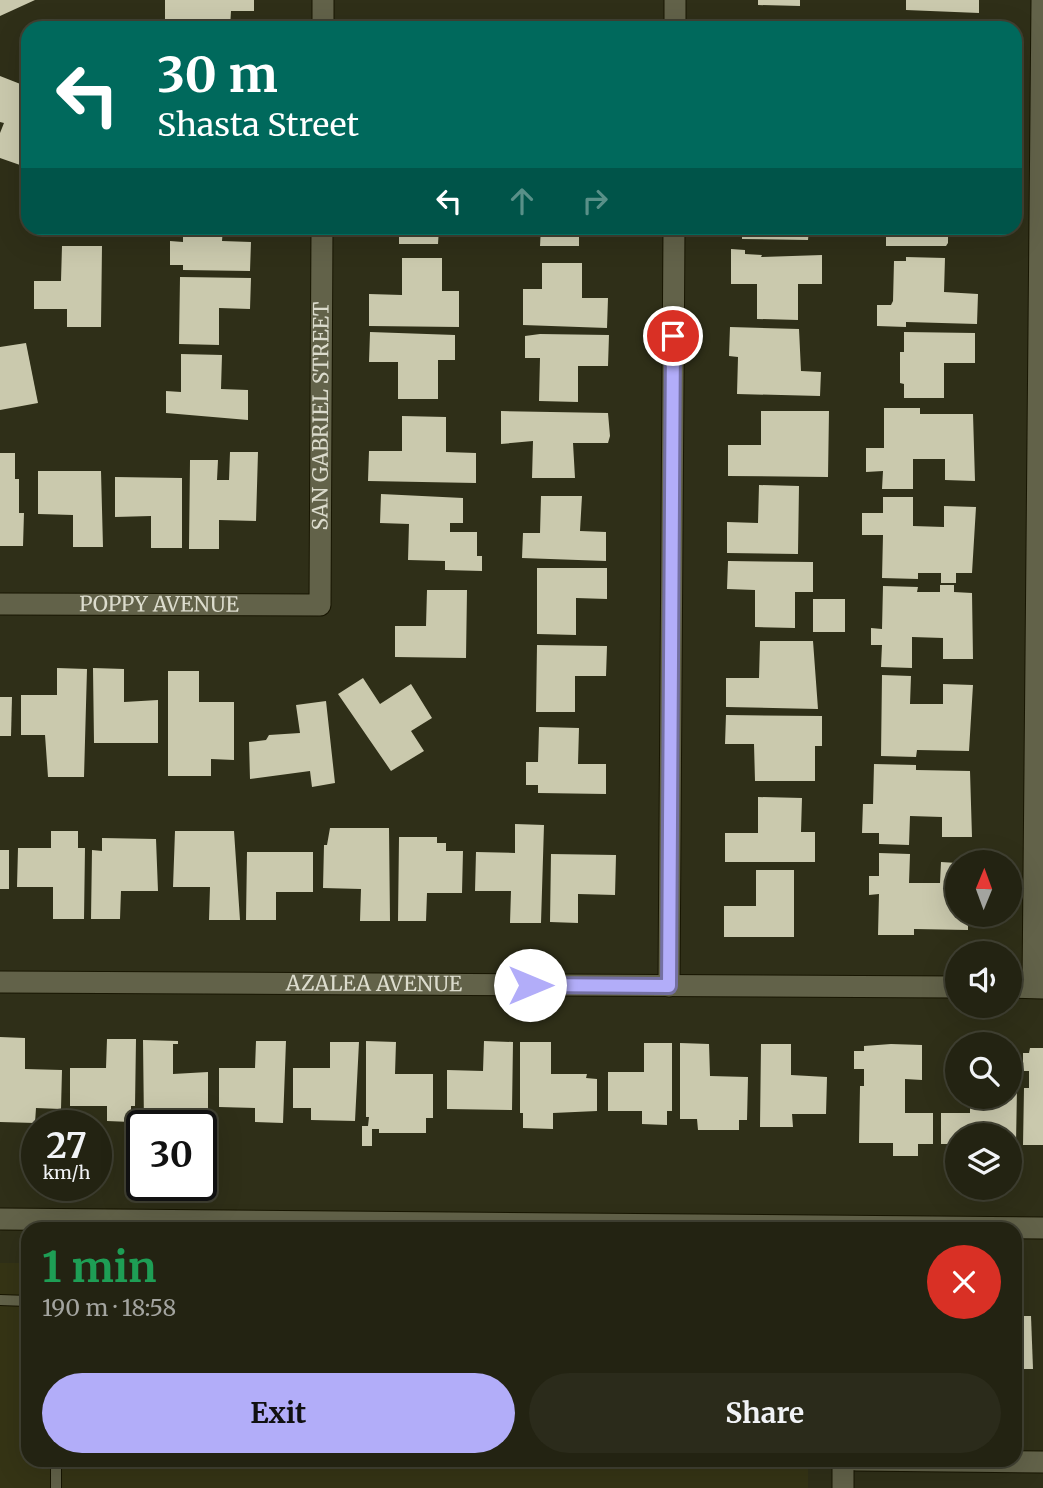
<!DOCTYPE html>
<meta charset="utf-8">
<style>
:root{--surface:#232312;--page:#2b2b1b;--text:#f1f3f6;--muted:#a3a49f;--line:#404032;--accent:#b2adf9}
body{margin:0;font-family:Merriweather,serif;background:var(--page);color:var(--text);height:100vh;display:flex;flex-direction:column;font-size:26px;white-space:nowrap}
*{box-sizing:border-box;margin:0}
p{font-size:23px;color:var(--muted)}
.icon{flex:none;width:38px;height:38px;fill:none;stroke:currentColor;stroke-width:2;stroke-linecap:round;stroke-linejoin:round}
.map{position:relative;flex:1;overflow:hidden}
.sheet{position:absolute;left:21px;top:1222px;width:1001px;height:245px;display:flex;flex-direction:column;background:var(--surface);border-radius:21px;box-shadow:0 7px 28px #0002,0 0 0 2px var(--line)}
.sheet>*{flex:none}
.top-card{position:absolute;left:21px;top:21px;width:1001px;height:214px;border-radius:21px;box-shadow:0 7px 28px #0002,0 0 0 2px var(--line);background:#00695c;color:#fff;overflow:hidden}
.needle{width:46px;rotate:1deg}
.buttons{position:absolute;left:945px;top:850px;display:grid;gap:14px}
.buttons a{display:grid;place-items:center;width:77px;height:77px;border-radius:50%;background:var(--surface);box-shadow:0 7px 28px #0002,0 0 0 2px var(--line);font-size:35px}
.speed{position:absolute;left:21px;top:1110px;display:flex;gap:14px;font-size:35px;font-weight:700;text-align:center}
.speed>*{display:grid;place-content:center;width:91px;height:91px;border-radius:50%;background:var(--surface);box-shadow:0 7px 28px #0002,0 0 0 2px var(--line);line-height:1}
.speed small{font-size:18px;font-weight:400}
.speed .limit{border:4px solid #111;border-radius:10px;background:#fff;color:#111}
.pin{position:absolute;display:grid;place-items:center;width:60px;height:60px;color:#fff;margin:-30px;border:4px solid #fff;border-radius:50%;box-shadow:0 2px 7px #0007}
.me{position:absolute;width:77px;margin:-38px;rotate:90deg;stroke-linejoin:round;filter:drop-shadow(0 0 5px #0008)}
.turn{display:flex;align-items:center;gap:24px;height:147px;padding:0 21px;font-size:32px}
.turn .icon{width:91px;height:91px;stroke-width:2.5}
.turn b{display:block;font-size:49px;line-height:60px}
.lanes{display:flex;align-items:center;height:66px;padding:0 21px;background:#0003;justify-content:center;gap:35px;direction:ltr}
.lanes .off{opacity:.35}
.round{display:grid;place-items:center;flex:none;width:74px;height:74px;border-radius:37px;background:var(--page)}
.overview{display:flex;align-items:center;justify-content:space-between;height:119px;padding:0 21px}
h1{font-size:42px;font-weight:700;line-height:52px;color:#1e9e55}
.primary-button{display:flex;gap:14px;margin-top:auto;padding:14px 21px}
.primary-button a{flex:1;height:80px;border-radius:42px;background:var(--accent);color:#111;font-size:28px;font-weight:700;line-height:80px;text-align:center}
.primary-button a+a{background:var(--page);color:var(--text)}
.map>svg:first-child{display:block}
.built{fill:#353415}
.building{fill:#cac9ad}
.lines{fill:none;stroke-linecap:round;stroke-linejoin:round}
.lane-casing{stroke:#181602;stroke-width:12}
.street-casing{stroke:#181602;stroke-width:23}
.lane{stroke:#626249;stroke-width:10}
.street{stroke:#626249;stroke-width:21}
.route-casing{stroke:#7470a2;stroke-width:18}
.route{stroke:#b2adf9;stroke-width:12}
.labels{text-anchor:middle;stroke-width:7;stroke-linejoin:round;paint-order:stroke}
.street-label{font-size:21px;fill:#dcdccd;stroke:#2f2f18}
</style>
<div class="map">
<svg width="1043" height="1488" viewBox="0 0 1043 1488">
<rect width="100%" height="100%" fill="#2f2f18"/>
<polygon class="built" points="0,1263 28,1263 28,1460 808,1460 808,1488 0,1488"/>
<g class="building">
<polygon points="0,0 35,0 0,16"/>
<polygon points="165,0 254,0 254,11 231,11 230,28 165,28"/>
<polygon points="758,0 800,0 800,6 758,5"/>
<polygon points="906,0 979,0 979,13 906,10"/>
<polygon points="906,20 979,21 979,28 906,28"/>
<polygon points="765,21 821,22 821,28 765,28"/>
<polygon points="0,76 28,87 28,143 20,165 0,158 0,133 4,123 0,122"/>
<polygon points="183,228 223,228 222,241 251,242 250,271 183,270 183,265 170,265 170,241 183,242"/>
<polygon points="399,228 439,228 438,244 399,244"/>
<polygon points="541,228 579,228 579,246 540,246"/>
<polygon points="742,228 809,228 808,240 742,239"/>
<polygon points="886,228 948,228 948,243 946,246 886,246"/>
<polygon points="62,246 102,246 101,327 67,327 67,309 34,309 34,281 61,281"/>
<polygon points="731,249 745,250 745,254 762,255 761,257 822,255 822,284 798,284 798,320 757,319 757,284 731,284"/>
<polygon points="906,257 945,258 944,292 978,294 977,324 906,322 906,327 877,326 877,305 891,305 893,301 894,261 906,261"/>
<polygon points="402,258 442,258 442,291 459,291 459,327 369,326 369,294 402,295"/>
<polygon points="542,263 582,263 582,298 608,298 607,328 523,325 523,289 542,289"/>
<polygon points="180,277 251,278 250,309 219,308 219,345 179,344"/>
<polygon points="730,327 799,329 801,371 821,372 820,396 737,394 738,357 729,356"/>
<polygon points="370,332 455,335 455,360 438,360 438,399 398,399 398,362 369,362"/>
<polygon points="904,332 975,333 975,363 944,363 944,398 904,398 904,384 900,383 900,352 904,352"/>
<polygon points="540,334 609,335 608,366 578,366 578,402 539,401 540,358 525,358 525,336"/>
<polygon points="26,343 38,403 0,410 0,347"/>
<polygon points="181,354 222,355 221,389 248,390 248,420 166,413 166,391 181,392"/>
<polygon points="884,408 920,408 920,414 973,414 975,481 945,480 945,459 913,459 913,489 882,489 883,471 866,472 866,448 884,448"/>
<polygon points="501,411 608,413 610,436 608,443 573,443 575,478 532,478 533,441 501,444"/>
<polygon points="761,411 829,411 828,477 728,476 728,445 761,445"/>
<polygon points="402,416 446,417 446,452 476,453 476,483 368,481 369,451 402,451"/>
<polygon points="230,452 258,452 256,521 219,520 219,549 189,549 190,460 218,460 217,480 229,480"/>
<polygon points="0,453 15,453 15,479 19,479 19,513 24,513 23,546 0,546"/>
<polygon points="38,471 101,471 103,547 73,547 73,515 38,514"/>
<polygon points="115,477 182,478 182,548 151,548 151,516 115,517"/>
<polygon points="759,485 799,486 798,554 727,553 727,522 758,523"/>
<polygon points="381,494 463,498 463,523 450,523 450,532 477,532 477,556 482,556 482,571 445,570 445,561 408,560 409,524 380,523"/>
<polygon points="541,496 582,496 580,531 606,532 606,561 522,558 523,533 540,533"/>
<polygon points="883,497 913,497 913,526 944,527 944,506 976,507 972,573 956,573 956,583 941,583 941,573 918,573 918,579 882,578 883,535 862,535 862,513 883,513"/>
<polygon points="728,561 813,562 813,592 795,592 795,628 755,627 755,590 727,589"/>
<polygon points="537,568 607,568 607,599 576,598 576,635 537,634"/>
<polygon points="940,585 954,585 954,592 972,593 973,659 943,659 943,638 912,637 912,668 881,667 882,645 871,645 871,628 882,629 883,586 918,587 917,592 940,592"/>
<polygon points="427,590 467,590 466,658 395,657 395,626 426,626"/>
<rect x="813" y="599" width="32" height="33"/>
<polygon points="760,641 813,641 818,709 726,707 726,678 759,678"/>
<polygon points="537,645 607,646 606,676 575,676 575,712 536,712"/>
<polygon points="57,668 87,669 84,777 48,777 45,735 21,735 21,695 57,695"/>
<polygon points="93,668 124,669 124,702 158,700 158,743 94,743"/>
<polygon points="168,671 199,671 199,702 234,702 234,760 211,759 211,776 168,776"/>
<polygon points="882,675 911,676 910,704 943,704 943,684 973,685 969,751 917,750 916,757 881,756"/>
<polygon points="363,678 380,704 411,684 432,718 411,731 424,751 391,771 338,694"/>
<polygon points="0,697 12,697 11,736 0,736"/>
<polygon points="326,701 335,783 312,787 310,771 250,779 249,742 266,740 269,735 300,733 296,705"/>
<polygon points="726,715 822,716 822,746 815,746 815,781 755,781 754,744 725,744"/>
<polygon points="539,727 579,728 578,764 606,764 606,794 538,793 538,785 526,785 526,762 538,762"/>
<polygon points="874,764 916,765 916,770 970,771 972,837 942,837 942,817 910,816 909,845 879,844 879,833 862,833 863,804 873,804"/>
<polygon points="758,797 802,798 801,832 815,832 815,862 725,862 725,833 758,833"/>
<polygon points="515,824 544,825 541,923 510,923 511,891 475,891 476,852 515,853"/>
<polygon points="330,828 389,828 390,921 360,921 361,889 323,888 324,845 327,845"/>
<polygon points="51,831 78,831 78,848 85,848 84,919 53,919 53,887 17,887 18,848 51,848"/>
<polygon points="175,831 234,831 240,920 209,920 210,887 173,887"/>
<polygon points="399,837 437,837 437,843 446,843 446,851 463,851 462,893 427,893 426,921 398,921"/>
<polygon points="102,838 156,839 158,891 121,891 120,919 91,919 92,850 102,851"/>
<rect x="0" y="850" width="9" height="39"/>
<polygon points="247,852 313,852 313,892 276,892 276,920 246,920"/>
<polygon points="879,853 910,854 909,883 940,883 941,862 957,863 957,915 968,915 968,930 914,929 914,935 878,935 879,894 869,895 869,876 879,876"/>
<polygon points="551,854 616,855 615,895 578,894 578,923 550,922"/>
<polygon points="756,870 794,870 794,937 724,937 724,906 756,906"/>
<polygon points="0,1037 25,1038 25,1069 62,1070 61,1109 36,1108 35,1123 0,1122"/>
<polygon points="107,1039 136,1039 135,1106 131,1106 131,1122 107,1121 107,1106 70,1106 70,1068 106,1068"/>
<polygon points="143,1040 178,1041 178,1044 173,1044 173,1074 208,1072 208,1116 171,1116 172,1125 144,1125"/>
<polygon points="256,1041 286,1041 283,1123 255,1122 255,1108 219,1107 219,1068 255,1068"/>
<polygon points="366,1041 396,1042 395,1074 433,1074 433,1118 426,1118 426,1133 379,1133 379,1129 372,1129 372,1146 362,1146 362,1126 368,1126 369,1117 366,1117"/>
<polygon points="484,1041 513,1042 512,1110 447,1109 447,1070 483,1071"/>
<polygon points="330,1042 359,1042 355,1121 311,1120 311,1108 293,1108 293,1068 330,1068"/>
<polygon points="520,1042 551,1042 551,1074 587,1074 586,1078 597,1079 597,1111 553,1113 553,1129 523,1128 523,1113 520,1113"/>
<polygon points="644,1043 672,1043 672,1111 667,1111 667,1125 642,1124 642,1111 608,1111 608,1072 644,1072"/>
<polygon points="680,1043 709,1044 710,1076 748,1077 747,1120 739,1120 739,1130 698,1130 697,1119 680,1119"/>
<polygon points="761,1044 791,1044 791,1075 827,1077 826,1114 792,1114 793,1127 760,1127"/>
<polygon points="891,1044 922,1045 922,1080 905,1079 905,1113 933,1113 933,1144 918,1144 918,1156 893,1156 893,1143 859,1143 860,1086 864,1086 864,1069 854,1069 854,1051 864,1051 864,1046"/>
<polygon points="954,1046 957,1046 957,1079 953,1079"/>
<polygon points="1030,1048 1043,1048 1043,1145 1023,1145 1024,1088 1029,1088 1029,1071 1023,1071 1023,1053 1029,1053"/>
<polygon points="1010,1087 1017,1087 1016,1144 1010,1144 1010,1136 957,1136 957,1144 941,1144 941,1113 970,1113 970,1097 1010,1097"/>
<polygon points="1015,1316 1031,1316 1033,1369 1015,1369"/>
</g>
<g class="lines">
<g class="lane-casing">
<g id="lane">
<polyline points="0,1300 28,1301"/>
<polyline points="56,1488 56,1460"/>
</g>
</g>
<g class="street-casing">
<g id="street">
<polyline points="323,28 323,0"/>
<polyline points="675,28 675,0"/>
<path id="s1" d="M 0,604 L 320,605 L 322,228"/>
<path id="s2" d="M 0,982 L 957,987"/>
<polyline points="669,986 674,228"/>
<polyline points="1010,987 1043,988"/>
<polyline points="1033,987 1042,0"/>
<polyline points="0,1219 1043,1228"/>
<polyline points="843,1460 843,1488"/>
<polyline points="856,1460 1043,1462"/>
</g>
</g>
<use href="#lane" class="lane"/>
<use href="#street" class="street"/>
</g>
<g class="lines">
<g class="route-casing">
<polyline id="route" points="530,985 669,986 673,336"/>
</g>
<use href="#route" class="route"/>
</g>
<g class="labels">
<g class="street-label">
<text dy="7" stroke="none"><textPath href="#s1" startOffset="509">SAN GABRIEL STREET</textPath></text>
<text dy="7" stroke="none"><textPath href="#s1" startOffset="159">POPPY AVENUE</textPath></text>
<text dy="7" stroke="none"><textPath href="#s2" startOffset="374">AZALEA AVENUE</textPath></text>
</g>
</g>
</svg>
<div class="buttons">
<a><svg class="needle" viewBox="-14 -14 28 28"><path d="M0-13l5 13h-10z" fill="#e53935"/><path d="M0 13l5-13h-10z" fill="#a3a49f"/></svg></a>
<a><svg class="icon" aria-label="sound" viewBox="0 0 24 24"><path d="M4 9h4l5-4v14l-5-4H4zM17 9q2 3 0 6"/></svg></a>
<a><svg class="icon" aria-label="search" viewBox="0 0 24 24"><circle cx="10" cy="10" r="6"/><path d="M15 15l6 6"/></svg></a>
<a><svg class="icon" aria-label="layers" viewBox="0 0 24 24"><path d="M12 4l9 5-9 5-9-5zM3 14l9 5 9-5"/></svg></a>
</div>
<div class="speed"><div>27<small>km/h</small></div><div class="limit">30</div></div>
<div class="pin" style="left:673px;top:336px;background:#d93025"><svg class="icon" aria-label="arrive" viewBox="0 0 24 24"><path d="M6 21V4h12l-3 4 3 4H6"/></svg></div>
<svg class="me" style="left:530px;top:985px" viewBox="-20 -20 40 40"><circle r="19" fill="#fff"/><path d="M0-13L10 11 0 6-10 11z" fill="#b2adf9"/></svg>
<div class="top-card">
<div class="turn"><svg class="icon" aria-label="left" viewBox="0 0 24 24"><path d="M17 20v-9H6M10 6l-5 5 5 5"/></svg><div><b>30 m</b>Shasta Street</div></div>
<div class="lanes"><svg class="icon" aria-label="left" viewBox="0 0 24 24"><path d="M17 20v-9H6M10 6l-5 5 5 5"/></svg><svg class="icon off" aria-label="ahead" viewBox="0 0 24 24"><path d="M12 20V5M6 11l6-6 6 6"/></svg><svg class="icon off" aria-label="right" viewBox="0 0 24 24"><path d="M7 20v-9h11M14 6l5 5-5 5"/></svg></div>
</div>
<section class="sheet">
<div class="overview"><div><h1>1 min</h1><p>190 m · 18:58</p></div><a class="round" style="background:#d93025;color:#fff"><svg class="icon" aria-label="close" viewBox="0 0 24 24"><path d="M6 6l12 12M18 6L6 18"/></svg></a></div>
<div class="primary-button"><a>Exit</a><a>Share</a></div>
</section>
</div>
